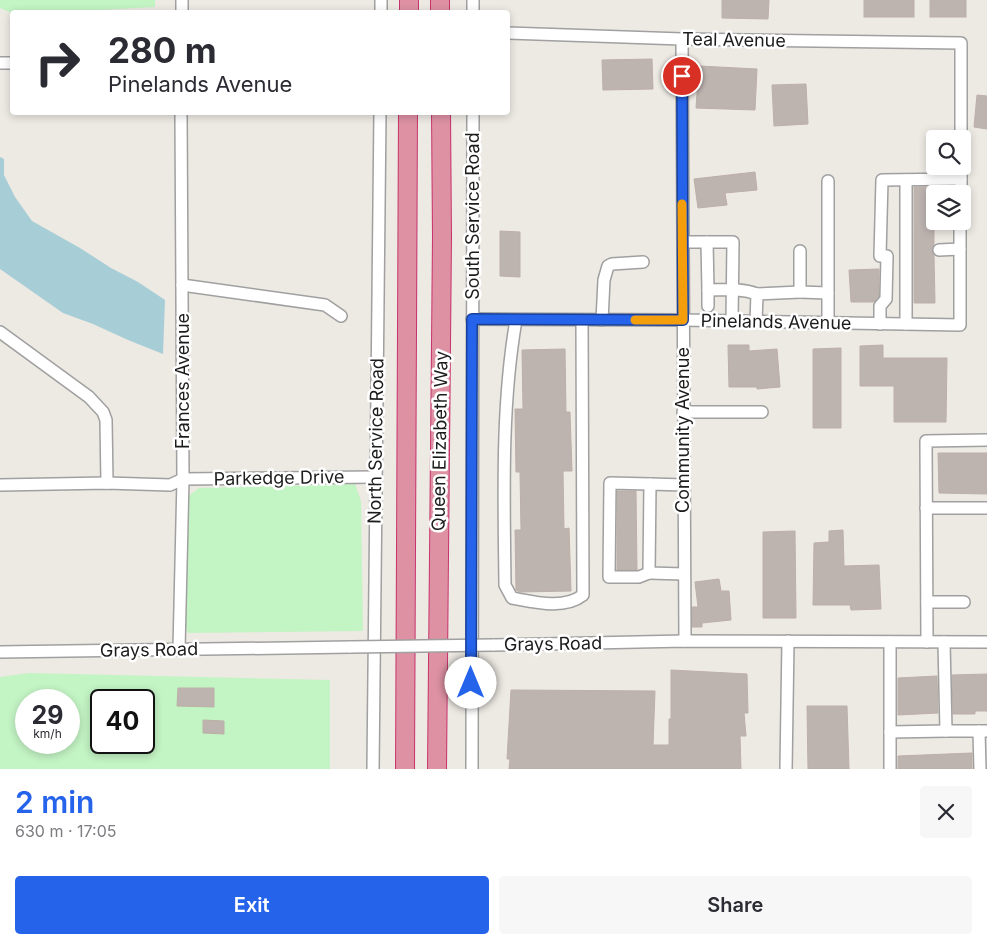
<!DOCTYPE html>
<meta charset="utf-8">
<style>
:root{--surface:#fff;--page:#f7f7f7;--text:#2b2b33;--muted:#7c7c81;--accent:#2563eb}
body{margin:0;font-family:Inter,sans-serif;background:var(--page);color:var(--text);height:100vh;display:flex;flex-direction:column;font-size:19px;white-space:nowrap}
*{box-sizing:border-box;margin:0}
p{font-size:16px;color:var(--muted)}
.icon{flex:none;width:28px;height:28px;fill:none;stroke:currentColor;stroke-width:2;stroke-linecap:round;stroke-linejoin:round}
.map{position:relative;height:769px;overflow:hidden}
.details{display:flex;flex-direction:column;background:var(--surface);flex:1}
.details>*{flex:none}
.hud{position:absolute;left:10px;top:10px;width:500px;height:105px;border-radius:5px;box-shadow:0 2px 8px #0003;background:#fff;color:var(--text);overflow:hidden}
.buttons{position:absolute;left:926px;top:130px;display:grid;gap:10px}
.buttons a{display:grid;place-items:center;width:45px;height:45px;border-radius:5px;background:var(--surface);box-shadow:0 2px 8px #0003;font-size:25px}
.speed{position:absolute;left:15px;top:689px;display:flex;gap:10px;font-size:25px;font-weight:700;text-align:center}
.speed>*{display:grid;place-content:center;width:65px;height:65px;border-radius:50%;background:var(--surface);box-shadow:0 2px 8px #0003;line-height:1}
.speed small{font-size:12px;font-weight:400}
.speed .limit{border:2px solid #111;border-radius:8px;background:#fff;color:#111}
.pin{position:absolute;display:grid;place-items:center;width:42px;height:42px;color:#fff;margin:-21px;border:2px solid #fff;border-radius:50%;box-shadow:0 1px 5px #0007}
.me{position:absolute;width:55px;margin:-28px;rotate:0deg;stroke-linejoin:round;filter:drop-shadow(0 0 4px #0008)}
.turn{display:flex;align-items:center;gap:18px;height:105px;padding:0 15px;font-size:22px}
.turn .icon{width:65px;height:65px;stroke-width:2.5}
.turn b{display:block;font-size:35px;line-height:42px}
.round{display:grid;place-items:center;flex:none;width:52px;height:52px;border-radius:5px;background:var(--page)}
.overview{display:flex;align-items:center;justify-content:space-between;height:85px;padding:0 15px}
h1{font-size:30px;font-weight:600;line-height:38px;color:var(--accent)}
.action{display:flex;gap:10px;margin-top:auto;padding:10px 15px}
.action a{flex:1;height:58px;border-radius:5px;background:var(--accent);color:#fff;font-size:20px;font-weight:600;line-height:58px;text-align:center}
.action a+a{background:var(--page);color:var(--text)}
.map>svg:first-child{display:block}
.park{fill:#c3f4c4;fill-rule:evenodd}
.water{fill:#a7ced7}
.building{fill:#bdb4b0;stroke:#bdafa7}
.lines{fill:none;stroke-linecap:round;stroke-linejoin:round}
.minor-casing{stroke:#a0a0a0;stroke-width:14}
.highway-casing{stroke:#c7346d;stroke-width:20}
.minor{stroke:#fff;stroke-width:11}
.highway{stroke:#dd91a3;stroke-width:18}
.minor-bridge-casing{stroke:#a0a0a0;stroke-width:14;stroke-linecap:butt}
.minor-bridge{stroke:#fff;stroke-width:11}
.route-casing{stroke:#184099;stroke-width:12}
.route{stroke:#2563eb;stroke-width:9}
.slow{stroke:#f59e0b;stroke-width:9}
.labels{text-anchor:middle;stroke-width:5;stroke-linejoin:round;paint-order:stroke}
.street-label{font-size:18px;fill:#1c1c1c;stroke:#fff}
</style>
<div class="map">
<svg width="987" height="769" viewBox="0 0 987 769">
<rect width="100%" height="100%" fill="#ede9e3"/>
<g class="park">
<polygon points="0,0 155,0 155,7 63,12 12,13 0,8"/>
<polygon points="355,484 361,501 363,631 188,633 184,624 187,497 199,488"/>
<path d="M 29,673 L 330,680 L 330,769 L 0,769 L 0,677 ZM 26,700 L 69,700 L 69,742 L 26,742 ZM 101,700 L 144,700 L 144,742 L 101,742 Z"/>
</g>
<polygon class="water" points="0,157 4,159 4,175 15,197 32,221 80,248 111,268 138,282 165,300 163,354 128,340 93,324 63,313 0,269"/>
<g class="building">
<polygon points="722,0 769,0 768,19 722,18"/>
<rect x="864" y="0" width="50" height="17"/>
<rect x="930" y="0" width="36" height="17"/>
<polygon points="652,59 653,89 603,90 602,60"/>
<polygon points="699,66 757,69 755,110 696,108"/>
<polygon points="806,84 808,124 774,126 772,85"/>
<polygon points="977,95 987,96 987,129 974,127"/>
<polygon points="755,172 757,190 725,193 727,205 698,208 694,179"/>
<polygon points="914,187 934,187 934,244 932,250 934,256 935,303 914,303"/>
<polygon points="500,231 520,232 520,277 500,276"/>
<polygon points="879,269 879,296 874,302 851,302 849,270"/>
<polygon points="728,345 749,345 749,351 777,349 780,387 757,389 757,387 729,387"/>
<polygon points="883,345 883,358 947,358 946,422 894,422 894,386 860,386 860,346"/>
<polygon points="841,348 841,428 813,428 813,349"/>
<polygon points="565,349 566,412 570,412 572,471 563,471 564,529 569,528 571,591 520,592 516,590 515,530 521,530 520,472 516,472 515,409 523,409 522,350"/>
<polygon points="938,453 987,453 987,494 939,493"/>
<polygon points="617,491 636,491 637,570 617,570"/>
<polygon points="843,530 844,566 879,565 881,609 851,610 850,605 813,605 814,543 829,542 829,531"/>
<polygon points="795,531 796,618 763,618 763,532"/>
<polygon points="719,579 721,591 729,591 731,620 702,623 702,627 692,627 692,607 698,607 695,582"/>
<polygon points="671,670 747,674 748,713 744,713 746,736 740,736 741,769 509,769 510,759 507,759 511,690 655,691 653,745 669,745 669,719 671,719"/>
<polygon points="987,674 987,711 975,711 975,714 953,714 952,675"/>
<polygon points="937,676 938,713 898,715 898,678"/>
<polygon points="178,688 214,688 214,707 177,706"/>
<polygon points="807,706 847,706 849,769 808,769"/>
<polygon points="203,720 224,721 224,734 203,733"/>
<polygon points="972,753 972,769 898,769 898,756"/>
</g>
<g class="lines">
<g class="minor-casing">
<g id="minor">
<polyline points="381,0 381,12"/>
<polyline points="182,12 182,0"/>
<polyline points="473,12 473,0"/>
<polyline points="508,33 682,39 961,43 961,139"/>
<polyline points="682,39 685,641"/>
<polyline points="0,63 12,63"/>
<polyline points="828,181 828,323"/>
<polyline points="961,194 961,166"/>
<polyline points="683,242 707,242"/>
<polyline points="939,250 960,249"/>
<polyline points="800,251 800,292 828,293"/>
<polyline points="182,285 325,305 341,316"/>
<polyline points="708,306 708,290"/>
<polyline points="472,319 683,320 960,325 960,221"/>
<path d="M 516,320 C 501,407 504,497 505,585 L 512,598 C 534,602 564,610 583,595 L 582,320"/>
<polyline points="602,320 604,280 608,266 612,264 643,262"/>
<path d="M 732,321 L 733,242 L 707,242 L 708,290 C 725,290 741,288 757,294"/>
<polyline points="756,322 757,294 800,292"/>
<polyline points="880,324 880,306 886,299 887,256 880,256 882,180 961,179"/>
<polyline points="906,324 906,180"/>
<polyline points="0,332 89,397 103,412 106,420 107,483"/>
<polyline points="683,412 762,412"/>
<polyline points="0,485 107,483 170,485 183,479 375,477"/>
<polyline points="684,485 650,484 649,573 684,574"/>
<polyline points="926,508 987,508"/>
<polyline points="649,573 639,577 609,577 610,483 650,484"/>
<polyline points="927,602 964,602"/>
<polyline points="927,642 926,441 987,440"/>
<polyline points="944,642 946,731 987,731"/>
<polyline points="493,645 685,641 987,642"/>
<polyline points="179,649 183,479 181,112"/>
<polyline points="0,652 351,647"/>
<polyline points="979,731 980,769"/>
<polyline points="890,732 946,731"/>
<polyline points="373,769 380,112"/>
<polyline points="472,769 473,112"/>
<polyline points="786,769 788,641"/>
<polyline points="890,769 890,642"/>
</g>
</g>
<g class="highway-casing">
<g id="highway">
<polyline points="440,0 440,12"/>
<polyline points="409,12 409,0"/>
<polyline points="405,769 408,112"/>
<polyline points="437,769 442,237 441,112"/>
</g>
</g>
<use href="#minor" class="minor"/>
<use href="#highway" class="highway"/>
<g class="minor-bridge-casing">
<polyline id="minor-bridge" points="351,647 493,645"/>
</g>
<use href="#minor-bridge" class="minor-bridge"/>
</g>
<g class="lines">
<g class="route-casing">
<polyline id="route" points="471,683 472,319 683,320 682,76"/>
</g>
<use href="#route" class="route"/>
<polyline class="slow" points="635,320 683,320 682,204"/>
</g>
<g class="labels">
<g class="street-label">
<text transform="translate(734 40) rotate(1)" y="6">Teal Avenue</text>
<text transform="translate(473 216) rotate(-90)" y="6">South Service Road</text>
<text transform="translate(776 322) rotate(1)" y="6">Pinelands Avenue</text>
<text transform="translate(183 381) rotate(-90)" y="6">Frances Avenue</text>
<text transform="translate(683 430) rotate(-90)" y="6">Community Avenue</text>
<text transform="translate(376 441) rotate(-89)" y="6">North Service Road</text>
<text transform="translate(440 441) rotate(-89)" y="6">Queen Elizabeth Way</text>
<text transform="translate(279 478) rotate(-1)" y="6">Parkedge Drive</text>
<text transform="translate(553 644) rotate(-1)" y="6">Grays Road</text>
<text transform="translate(149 650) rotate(-1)" y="6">Grays Road</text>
</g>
</g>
</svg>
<div class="buttons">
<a><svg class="icon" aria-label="search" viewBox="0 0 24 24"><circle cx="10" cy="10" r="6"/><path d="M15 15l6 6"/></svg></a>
<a><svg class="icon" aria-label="layers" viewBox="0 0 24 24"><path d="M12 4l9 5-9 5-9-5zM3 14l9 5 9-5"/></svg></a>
</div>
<div class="speed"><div>29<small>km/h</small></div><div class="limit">40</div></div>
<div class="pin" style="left:682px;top:76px;background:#d93025"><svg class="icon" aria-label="arrive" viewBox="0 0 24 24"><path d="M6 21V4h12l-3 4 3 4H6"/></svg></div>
<svg class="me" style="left:471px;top:683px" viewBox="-20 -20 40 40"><circle r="19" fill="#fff"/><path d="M0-13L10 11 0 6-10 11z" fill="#2563eb"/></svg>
<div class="hud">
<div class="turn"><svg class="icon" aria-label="right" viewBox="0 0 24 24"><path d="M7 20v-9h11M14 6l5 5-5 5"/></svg><div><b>280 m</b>Pinelands Avenue</div></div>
</div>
</div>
<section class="details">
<div class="overview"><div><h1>2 min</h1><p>630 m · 17:05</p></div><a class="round"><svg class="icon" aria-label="close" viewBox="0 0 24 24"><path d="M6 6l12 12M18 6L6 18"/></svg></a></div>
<div class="action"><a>Exit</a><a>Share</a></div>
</section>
